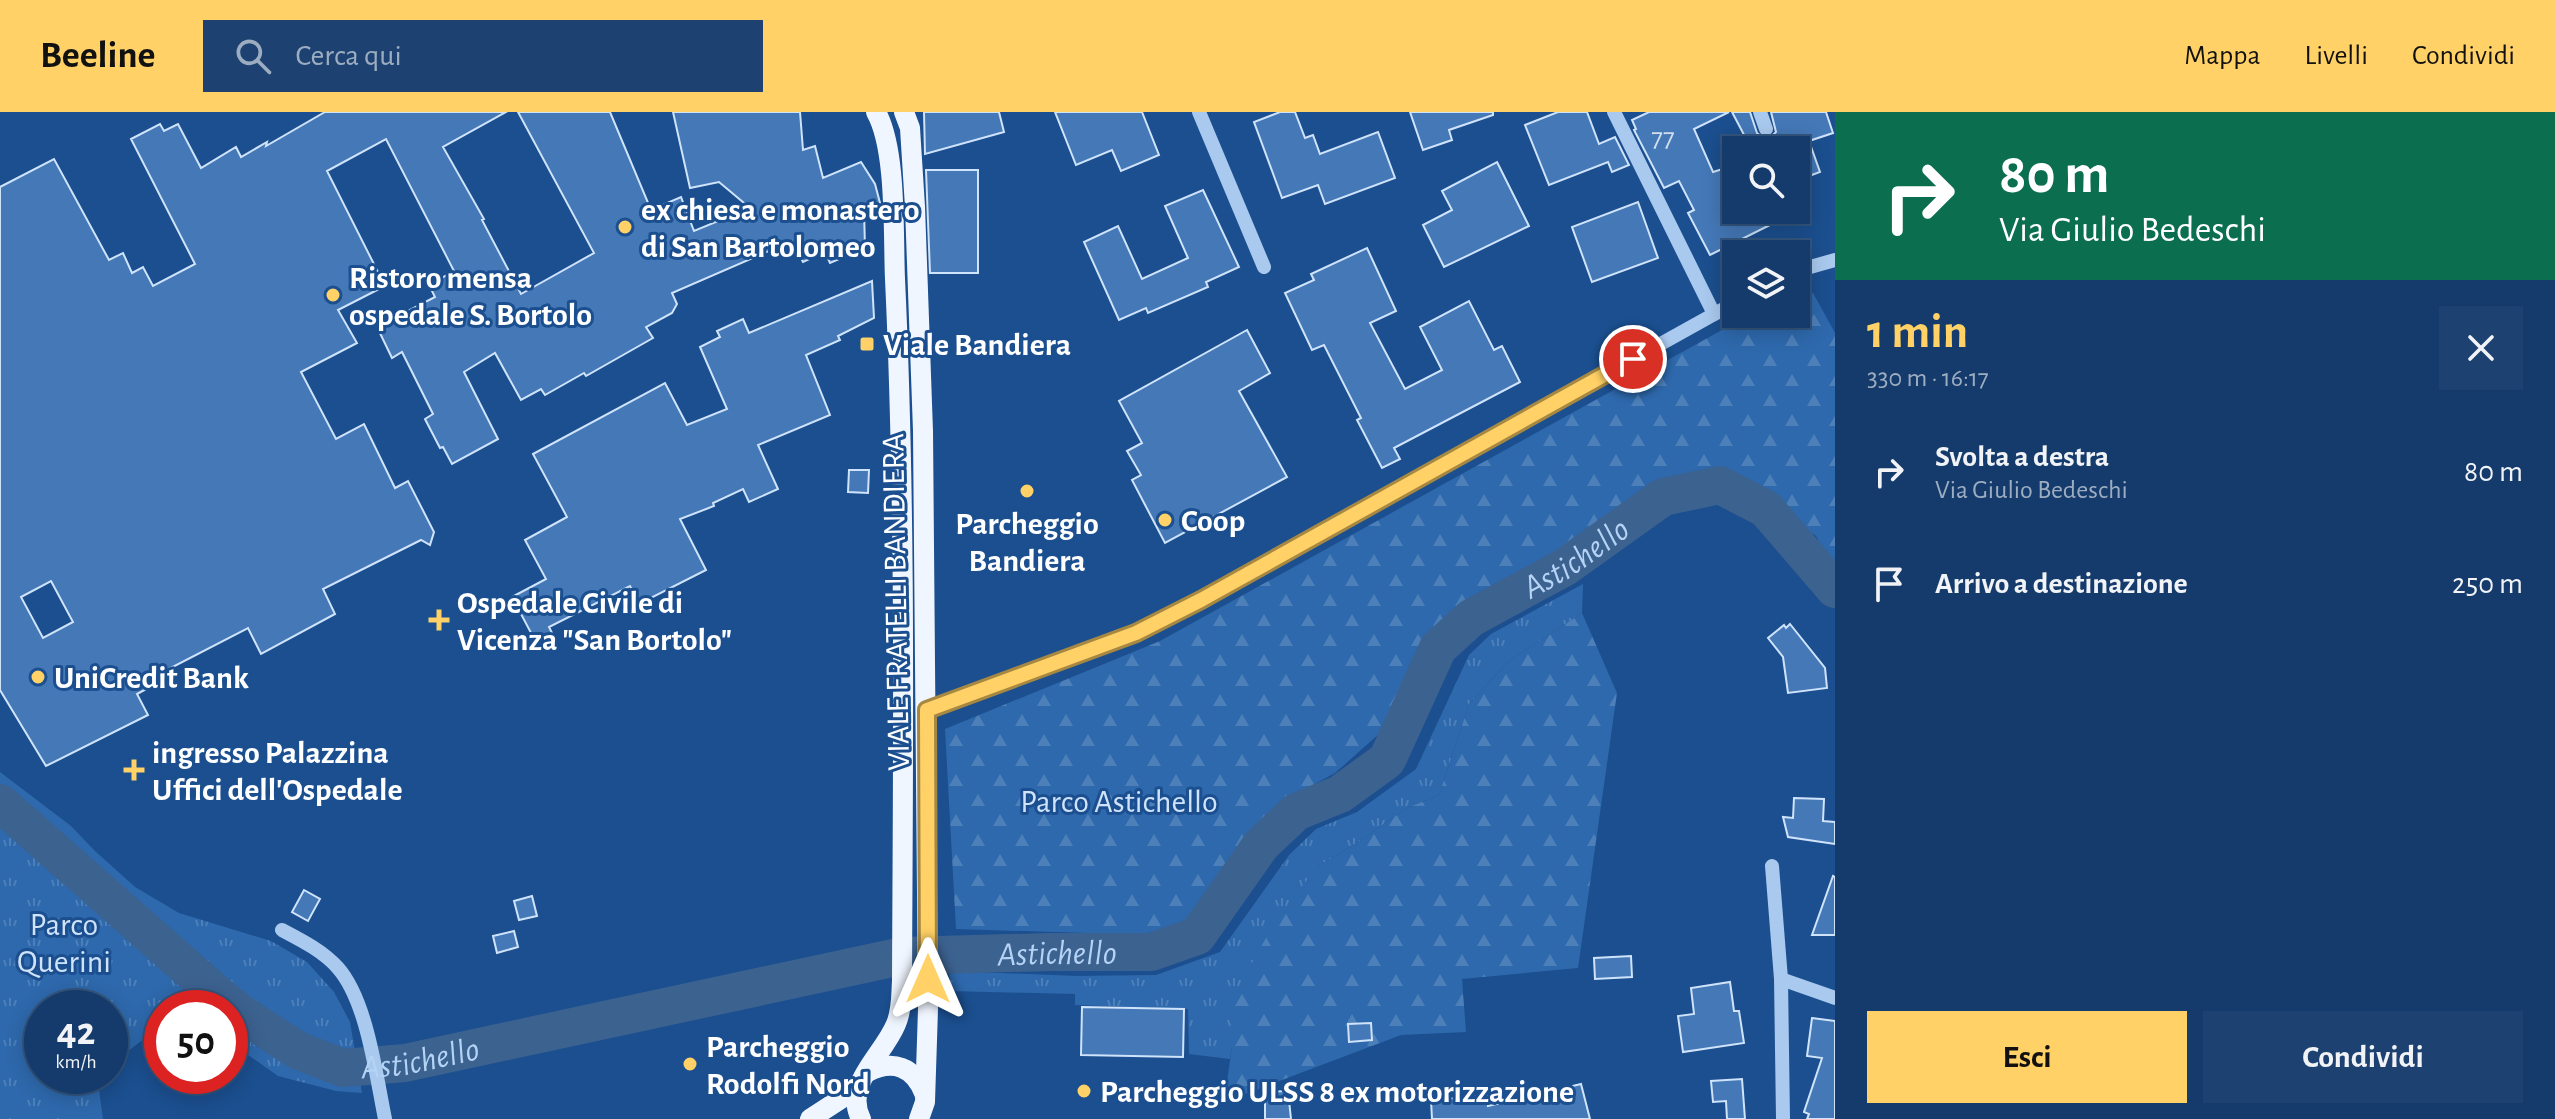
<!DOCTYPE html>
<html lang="it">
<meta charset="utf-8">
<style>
:root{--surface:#143b6b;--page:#1d4271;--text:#f1f3f6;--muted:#9dadc1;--line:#33557e;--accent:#ffd166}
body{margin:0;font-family:"Alegreya Sans",sans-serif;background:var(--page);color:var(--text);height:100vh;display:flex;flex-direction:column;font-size:30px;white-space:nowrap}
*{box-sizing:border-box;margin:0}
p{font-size:26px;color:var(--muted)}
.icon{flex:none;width:44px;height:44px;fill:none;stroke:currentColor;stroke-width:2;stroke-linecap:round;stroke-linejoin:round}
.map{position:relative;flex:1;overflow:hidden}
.panel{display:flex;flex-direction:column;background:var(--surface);width:720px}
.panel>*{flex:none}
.hud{background:#0b6e4f;color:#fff;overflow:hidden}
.fabs{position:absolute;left:1722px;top:24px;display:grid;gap:16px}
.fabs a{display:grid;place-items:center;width:88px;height:88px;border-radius:0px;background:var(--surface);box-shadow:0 4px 20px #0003,0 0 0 2px var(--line);font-size:40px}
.speed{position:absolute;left:24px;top:878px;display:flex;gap:16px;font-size:40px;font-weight:700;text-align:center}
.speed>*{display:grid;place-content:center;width:104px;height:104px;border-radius:50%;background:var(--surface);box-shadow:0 4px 20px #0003,0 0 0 2px var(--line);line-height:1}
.speed small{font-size:20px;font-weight:400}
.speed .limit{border:12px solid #d22;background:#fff;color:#111}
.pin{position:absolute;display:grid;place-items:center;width:68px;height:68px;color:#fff;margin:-34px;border:4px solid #fff;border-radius:50%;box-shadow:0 2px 8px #0007}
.me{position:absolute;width:88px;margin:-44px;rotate:0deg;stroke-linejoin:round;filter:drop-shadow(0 0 6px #0008)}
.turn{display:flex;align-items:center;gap:28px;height:168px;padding:0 32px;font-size:36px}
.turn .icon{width:104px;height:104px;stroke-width:2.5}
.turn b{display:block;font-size:56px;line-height:68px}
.round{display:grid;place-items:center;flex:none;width:84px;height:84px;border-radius:0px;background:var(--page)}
.headline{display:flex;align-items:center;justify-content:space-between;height:136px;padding:0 32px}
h1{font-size:48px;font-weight:700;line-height:60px;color:var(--accent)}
.primary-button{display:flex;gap:16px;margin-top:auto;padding:16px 32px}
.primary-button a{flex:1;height:92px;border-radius:0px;background:var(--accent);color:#111;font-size:32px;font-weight:700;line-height:92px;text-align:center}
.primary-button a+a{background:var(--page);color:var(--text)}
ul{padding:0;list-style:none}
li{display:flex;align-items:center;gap:24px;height:112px;padding:0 32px}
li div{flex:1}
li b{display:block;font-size:30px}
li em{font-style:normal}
header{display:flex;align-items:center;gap:48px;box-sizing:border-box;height:112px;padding:0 40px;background:var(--accent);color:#111}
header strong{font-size:38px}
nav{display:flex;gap:44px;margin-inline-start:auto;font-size:28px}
.search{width:560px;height:72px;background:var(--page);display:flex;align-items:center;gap:20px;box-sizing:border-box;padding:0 28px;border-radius:0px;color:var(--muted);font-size:30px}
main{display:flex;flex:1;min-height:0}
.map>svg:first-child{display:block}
.grass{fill:url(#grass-tufts)}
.forest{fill:url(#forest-firs)}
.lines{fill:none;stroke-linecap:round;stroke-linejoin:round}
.river{stroke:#3c6290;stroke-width:38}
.building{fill:#4478b7;stroke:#cfe3fa;stroke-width:2;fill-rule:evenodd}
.minor{stroke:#a9c9ee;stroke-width:14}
.major{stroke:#f0f6ff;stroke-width:20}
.route-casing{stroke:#a68842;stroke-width:20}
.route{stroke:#ffd166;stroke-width:14}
.poi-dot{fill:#ffd166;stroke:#1b4f8f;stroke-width:3}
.labels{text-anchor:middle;stroke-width:6;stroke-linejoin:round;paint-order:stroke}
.number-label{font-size:28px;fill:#d0dded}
.poi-label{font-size:32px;font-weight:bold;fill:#fff;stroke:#1b4f8f;text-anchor:start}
.street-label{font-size:32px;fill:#fff;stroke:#1b4f8f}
.park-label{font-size:32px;fill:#cfe3fa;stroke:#1b4f8f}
.water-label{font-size:34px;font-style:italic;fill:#b5d3f5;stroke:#1b4f8f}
</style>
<header>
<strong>Beeline</strong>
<div class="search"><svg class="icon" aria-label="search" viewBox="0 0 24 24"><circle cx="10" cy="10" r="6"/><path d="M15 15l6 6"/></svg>Cerca qui</div>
<nav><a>Mappa</a><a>Livelli</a><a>Condividi</a></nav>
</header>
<main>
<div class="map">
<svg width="1835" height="1007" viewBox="0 0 1835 1007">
<defs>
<pattern id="grass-tufts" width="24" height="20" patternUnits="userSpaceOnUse" patternTransform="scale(2)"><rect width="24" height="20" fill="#2e69ad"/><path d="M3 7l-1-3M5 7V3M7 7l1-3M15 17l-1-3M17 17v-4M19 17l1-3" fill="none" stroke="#4d80b9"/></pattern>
<pattern id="forest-firs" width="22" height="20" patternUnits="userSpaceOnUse" patternTransform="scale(2)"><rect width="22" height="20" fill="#2e69ad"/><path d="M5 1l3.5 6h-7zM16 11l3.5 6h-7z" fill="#4d80b9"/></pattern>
</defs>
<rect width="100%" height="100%" fill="#1b4f8f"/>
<g class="grass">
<polygon points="1583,472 1582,501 1509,549 1469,592 1439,683 1407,696 1358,730 1317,755 1232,935 1230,947 1189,942 1188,897 1075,893 1075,882 950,879 949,859 1077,864 1156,863 1220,840 1289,743 1316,717 1357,700 1416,657 1469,543 1491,522"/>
<polygon points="0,660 71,714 95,739 135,775 179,801 271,829 307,850 334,880 350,910 362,981 336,979 278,964 230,930 230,896 192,896 188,893 184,896 162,896 162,913 110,953 110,896 42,896 42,964 97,964 103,1007 0,1007"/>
</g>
<g class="forest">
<polygon points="1796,179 1813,181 1835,221 1835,460 1816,424 1725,360 1624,398 1434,519 1389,613 1335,661 1276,693 1205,800 1179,821 1152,823 956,817 945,617 1160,529 1751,202 1796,202"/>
<polygon points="1582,501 1617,581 1578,856 1462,867 1466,920 1401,923 1224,990 1232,935 1231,889 1276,808 1317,755 1358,730 1407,696 1439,683 1469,592 1509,549"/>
</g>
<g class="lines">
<path class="river" id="s1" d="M 0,691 L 209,875 L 239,900 L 297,938 L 343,956 L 405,951 L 902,844 L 1050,840 L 1151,840 L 1197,824 L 1261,733 L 1296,700 L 1340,682 L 1387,648 L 1438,536 L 1471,506 L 1565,455 L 1663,385 L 1720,373 L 1766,397 L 1835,477"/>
</g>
<g class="building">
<path d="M 325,0 L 506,0 L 443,35 L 484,107 L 482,108 L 521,182 L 594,141 L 518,0 L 610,0 L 651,98 L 681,85 L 694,119 L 750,96 L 719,70 L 690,76 L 673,0 L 800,0 L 803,38 L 815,34 L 823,66 L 861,50 L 875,72 L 880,91 L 864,98 L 865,136 L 830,151 L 825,140 L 803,150 L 792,129 L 672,181 L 677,192 L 672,201 L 646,215 L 653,226 L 586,264 L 584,261 L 545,283 L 541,277 L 521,288 L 495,241 L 464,260 L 498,327 L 452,352 L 443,335 L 440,336 L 425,307 L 433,302 L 402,240 L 392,246 L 377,215 L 435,185 L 429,173 L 454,159 L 386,27 L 327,59 L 385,174 L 338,198 L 357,231 L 301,260 L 336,327 L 364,312 L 395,376 L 408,369 L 434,420 L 430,433 L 421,428 L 323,477 L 335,502 L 261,542 L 248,516 L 157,563 L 152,574 L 137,582 L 148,603 L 46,654 L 0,578 L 0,75 L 54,47 L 109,148 L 123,141 L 132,161 L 143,155 L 153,174 L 195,152 L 131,27 L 160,12 L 164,19 L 178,12 L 201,56 L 236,35 L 241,45 L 267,30 L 266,34 ZM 51,469 L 73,510 L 43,526 L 21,485 Z"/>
<polygon points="924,0 999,0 1004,20 925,42"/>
<polygon points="1055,0 1142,0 1159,43 1121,59 1112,38 1076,53"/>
<polygon points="1280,0 1295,0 1305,26 1313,23 1320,42 1378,20 1395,66 1325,92 1318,73 1282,86 1254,10"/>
<polygon points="1410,0 1493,0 1493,3 1449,18 1452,28 1423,38"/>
<polygon points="1558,0 1587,0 1599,32 1615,25 1629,53 1612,60 1608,50 1549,73 1525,13"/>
<polygon points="1649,0 1729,0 1694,17 1713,60 1729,55 1736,69 1736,98 1763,98 1770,113 1710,143 1688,101 1694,98 1679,69 1664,76 1634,18 1636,17 1632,8"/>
<polygon points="1732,0 1750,0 1757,21 1765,27 1770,26 1776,20 1771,0 1826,0 1833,21 1809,29 1820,60 1796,69 1796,38 1752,38"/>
<polygon points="1497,50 1529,114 1444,155 1423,113 1452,98 1442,79"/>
<polygon points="926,58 978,58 978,161 930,161"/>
<polygon points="1203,78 1239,155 1206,170 1208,175 1148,201 1146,196 1119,208 1084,130 1118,114 1142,167 1188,146 1165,94"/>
<polygon points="1638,90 1658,146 1592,170 1572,115"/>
<polygon points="1367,136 1396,199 1370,211 1405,277 1442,258 1420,215 1469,189 1494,238 1502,234 1520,270 1394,336 1400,347 1382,356 1357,308 1361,306 1324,233 1312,238 1285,181 1314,168 1311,162"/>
<polygon points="872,169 874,206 838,224 840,228 806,243 830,303 758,333 778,377 749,390 743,377 713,391 714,394 680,407 706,458 639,492 630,474 549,515 556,529 540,538 512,485 546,467 525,428 567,405 533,342 665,271 687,313 727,297 700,235 720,225 717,219 743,207 749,221"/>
<polygon points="1247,218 1270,261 1239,279 1287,365 1165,431 1132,368 1141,363 1127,339 1142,331 1119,289"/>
<polygon points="849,358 869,358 868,381 848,380"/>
<polygon points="1790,512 1825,556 1827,576 1788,581 1783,545 1768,526 1784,513 1786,516"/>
<polygon points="1794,686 1824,687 1823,709 1835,710 1835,732 1788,725 1783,705 1793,706"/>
<polygon points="1833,764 1835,765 1835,823 1812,823"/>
<polygon points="304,778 320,787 308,809 292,800"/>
<polygon points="532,784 537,804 519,808 514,789"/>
<polygon points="514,819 518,835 497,841 493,824"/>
<polygon points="1631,844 1632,865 1595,867 1594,846"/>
<polygon points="1730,870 1734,899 1739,899 1744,931 1683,940 1678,904 1694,902 1691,876"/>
<polygon points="1082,895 1184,897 1183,945 1081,943"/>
<polygon points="1812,906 1835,909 1835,1007 1807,1007 1809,1002 1804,1000 1822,946 1807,944"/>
<polygon points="1371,911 1372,928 1349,930 1348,912"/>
<polygon points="1742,967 1745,1007 1727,1007 1726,989 1713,990 1711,969"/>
<polygon points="1581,972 1590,1007 1432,1007 1431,988 1487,984 1488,994"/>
<polygon points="1288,979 1291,1007 1265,1007 1265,980"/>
</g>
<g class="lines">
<g class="minor">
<polyline points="1199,0 1264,155"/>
<polyline points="1614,0 1714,202"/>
<polyline points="1760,0 1766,17"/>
<polyline points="1796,159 1835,148"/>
<polyline points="927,598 1136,521 1201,488 1736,190"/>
<polyline points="1772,754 1781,867 1783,1007"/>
<path d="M 282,818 C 301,828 323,839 338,856 C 367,889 376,963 385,1007"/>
<polyline points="1781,867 1835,886"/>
</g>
<g class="major">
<polyline points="904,0 910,16 915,95 923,319 928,897 925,990 919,1007"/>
<path d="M 868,960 C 893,947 914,955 924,981"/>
<polyline points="810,1007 856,977"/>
<path d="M 861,1007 C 843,972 883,944 896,912 C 902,898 901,884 902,869 C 903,635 906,401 895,167 C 893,123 897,37 876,0"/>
</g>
</g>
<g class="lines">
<g class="route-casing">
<polyline id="route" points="928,867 927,598 1136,521 1201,488 1633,247"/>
</g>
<use href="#route" class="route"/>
</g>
<g class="poi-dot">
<circle cx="625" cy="115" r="8"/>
<circle cx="333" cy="183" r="8"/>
<rect x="859" y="224" width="16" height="16" rx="4"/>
<circle cx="1027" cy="379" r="8"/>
<circle cx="1165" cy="408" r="8"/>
<path d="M435 496h8v8h8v8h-8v8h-8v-8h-8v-8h8z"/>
<circle cx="38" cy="565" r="8"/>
<path d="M130 646h8v8h8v8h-8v8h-8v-8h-8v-8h8z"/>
<circle cx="690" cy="952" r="8"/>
<circle cx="1084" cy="979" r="8"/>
</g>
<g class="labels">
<g class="number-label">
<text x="1663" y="34">77</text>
</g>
<g class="poi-label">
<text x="641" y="108">ex chiesa e monastero<tspan x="641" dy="37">di San Bartolomeo</tspan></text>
<text x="349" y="176">Ristoro mensa<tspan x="349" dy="37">ospedale S. Bortolo</tspan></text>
<text x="883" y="243">Viale Bandiera</text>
<text x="1181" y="419">Coop</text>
<text x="1027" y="422" text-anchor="middle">Parcheggio<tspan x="1027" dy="37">Bandiera</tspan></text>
<text x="457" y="501">Ospedale Civile di<tspan x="457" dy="37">Vicenza "San Bortolo"</tspan></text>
<text x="54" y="576">UniCredit Bank</text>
<text x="152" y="651">ingresso Palazzina<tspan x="152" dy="37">Uffici dell'Ospedale</tspan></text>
<text x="706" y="945">Parcheggio<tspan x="706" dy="37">Rodolfi Nord</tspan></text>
<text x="1100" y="990">Parcheggio ULSS 8 ex motorizzazione</text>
</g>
<g class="street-label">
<text transform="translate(895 490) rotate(-91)" y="11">VIALE FRATELLI BANDIERA</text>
</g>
<g class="park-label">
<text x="1119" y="700">Parco Astichello</text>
<text x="64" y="823">Parco<tspan x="64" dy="37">Querini</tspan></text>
</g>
<g class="water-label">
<text dy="12" stroke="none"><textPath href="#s1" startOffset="1858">Astichello</textPath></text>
<text dy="12" stroke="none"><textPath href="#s1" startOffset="1162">Astichello</textPath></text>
<text dy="12" stroke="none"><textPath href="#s1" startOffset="514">Astichello</textPath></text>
</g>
</g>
</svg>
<div class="fabs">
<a><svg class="icon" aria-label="search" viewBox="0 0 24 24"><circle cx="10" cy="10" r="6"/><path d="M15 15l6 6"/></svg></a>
<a><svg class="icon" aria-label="layers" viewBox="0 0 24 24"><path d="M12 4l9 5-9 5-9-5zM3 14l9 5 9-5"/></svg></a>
</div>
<div class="speed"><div>42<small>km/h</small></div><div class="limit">50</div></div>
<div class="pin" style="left:1633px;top:247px;background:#d93025"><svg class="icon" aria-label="arrive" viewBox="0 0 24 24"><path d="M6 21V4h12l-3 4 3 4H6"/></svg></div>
<svg class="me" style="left:928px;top:867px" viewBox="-20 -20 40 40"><path d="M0-17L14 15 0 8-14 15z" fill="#ffd166" stroke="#fff" stroke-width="4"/></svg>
</div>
<section class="panel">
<div class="hud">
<div class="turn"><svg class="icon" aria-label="right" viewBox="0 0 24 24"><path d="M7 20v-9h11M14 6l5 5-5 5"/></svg><div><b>80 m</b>Via Giulio Bedeschi</div></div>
</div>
<div class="headline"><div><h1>1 min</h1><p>330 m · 16:17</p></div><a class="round"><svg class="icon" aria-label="close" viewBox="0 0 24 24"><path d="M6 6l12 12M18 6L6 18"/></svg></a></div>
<ul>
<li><svg class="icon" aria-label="right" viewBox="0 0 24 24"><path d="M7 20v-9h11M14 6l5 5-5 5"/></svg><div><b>Svolta a destra</b><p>Via Giulio Bedeschi</p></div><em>80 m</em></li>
<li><svg class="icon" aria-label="arrive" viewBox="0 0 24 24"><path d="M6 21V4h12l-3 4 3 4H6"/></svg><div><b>Arrivo a destinazione</b></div><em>250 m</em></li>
</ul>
<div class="primary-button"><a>Esci</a><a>Condividi</a></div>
</section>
</main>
